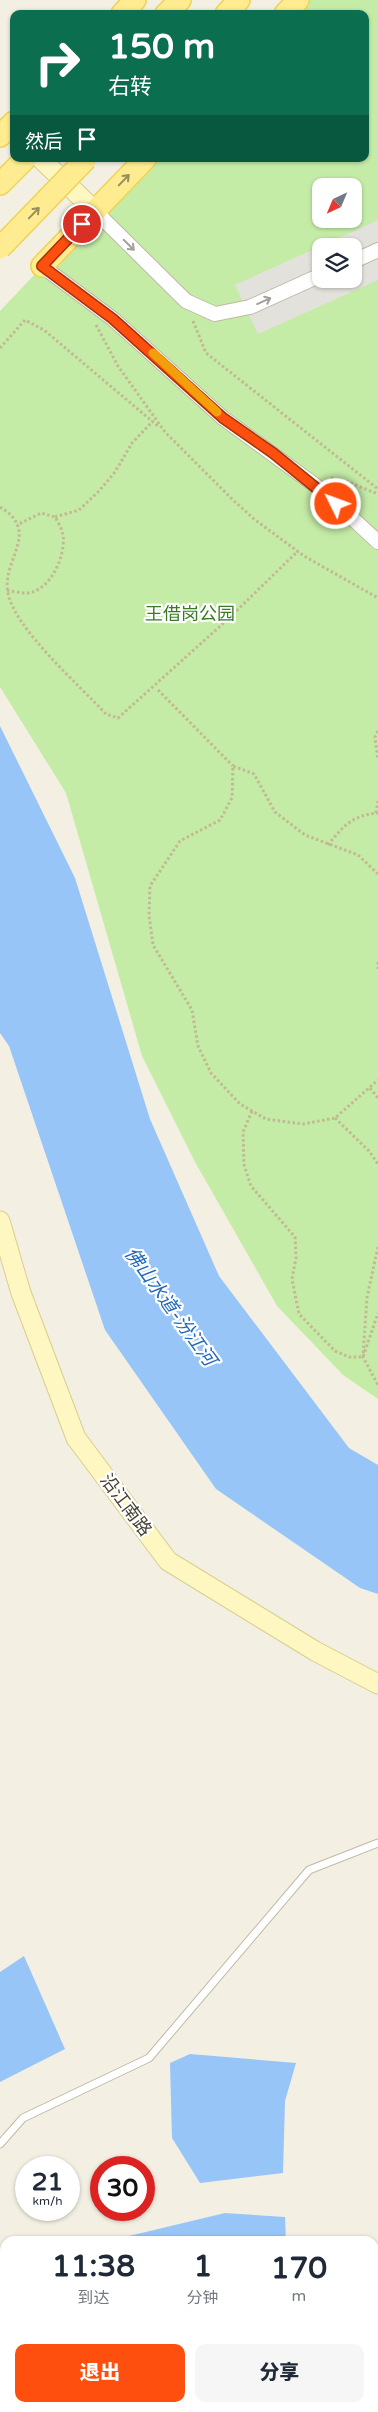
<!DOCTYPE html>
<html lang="zh">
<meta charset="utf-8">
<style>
:root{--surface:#fff;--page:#f6f6f7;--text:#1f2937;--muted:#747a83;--accent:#ff4f0e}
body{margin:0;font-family:"Varela Round","Noto Sans SC",sans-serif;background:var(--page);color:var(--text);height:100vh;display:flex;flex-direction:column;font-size:19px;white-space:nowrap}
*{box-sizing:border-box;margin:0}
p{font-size:16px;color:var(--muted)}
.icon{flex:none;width:28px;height:28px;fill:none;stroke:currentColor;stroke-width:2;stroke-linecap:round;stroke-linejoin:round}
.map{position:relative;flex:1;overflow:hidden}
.side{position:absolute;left:0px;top:2236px;width:379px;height:176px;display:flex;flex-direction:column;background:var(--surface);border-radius:15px 15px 0 0;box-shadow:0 1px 4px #0004}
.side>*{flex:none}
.guide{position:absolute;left:10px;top:10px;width:359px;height:152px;border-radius:10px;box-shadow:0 1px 4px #0004;background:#0b6e4f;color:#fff;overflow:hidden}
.needle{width:32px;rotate:224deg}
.controls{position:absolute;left:312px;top:178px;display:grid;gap:10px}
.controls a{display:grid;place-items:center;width:50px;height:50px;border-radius:10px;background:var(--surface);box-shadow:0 1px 4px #0004;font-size:25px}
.speed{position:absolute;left:15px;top:2156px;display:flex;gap:10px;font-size:25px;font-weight:700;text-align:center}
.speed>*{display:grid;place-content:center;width:65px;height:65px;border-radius:50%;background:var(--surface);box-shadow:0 1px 4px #0004;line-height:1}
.speed small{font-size:12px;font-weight:400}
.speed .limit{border:8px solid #d22;background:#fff;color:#111}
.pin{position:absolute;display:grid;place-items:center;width:42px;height:42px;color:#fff;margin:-21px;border:2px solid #fff;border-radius:50%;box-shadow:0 1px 5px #0007}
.me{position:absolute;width:55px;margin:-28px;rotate:312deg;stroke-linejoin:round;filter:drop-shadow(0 0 4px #0008)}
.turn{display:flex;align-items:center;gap:18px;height:105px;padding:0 15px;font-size:22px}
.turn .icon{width:65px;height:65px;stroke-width:2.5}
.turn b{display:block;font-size:35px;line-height:42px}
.then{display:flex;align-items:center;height:48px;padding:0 15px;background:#0003;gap:10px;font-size:19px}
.eta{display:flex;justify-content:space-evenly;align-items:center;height:85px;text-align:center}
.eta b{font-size:30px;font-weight:800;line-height:35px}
.cta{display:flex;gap:10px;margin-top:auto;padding:10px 15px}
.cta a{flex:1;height:58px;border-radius:10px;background:var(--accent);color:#fff;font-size:20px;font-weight:800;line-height:58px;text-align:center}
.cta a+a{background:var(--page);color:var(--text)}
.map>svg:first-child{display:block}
.green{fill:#c5eca7;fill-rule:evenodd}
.parking{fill:#e3e1dc;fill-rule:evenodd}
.water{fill:#98c5f7}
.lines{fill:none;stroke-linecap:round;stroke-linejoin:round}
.lane-casing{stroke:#c0b9a5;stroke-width:9}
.street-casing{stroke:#c0b9a5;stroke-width:16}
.secondary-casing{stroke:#d8ce8d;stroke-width:21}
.primary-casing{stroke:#f0d355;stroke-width:24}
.path{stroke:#c3b894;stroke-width:3;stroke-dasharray:2.5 2.5;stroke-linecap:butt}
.lane{stroke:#fff;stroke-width:7}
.street{stroke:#fff;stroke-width:14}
.secondary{stroke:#fff7c1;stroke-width:19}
.primary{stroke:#ffec90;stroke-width:21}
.primary-bridge-casing{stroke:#f0d355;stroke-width:24;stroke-linecap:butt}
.primary-bridge{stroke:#ffec90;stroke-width:21}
.oneway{stroke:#998d5c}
.oneway2{stroke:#a2a098}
.route-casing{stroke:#a63309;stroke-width:12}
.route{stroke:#ff4f0e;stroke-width:9}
.slow{stroke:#f59e0b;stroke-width:9}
.labels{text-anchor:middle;stroke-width:4.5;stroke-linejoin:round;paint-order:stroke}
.park-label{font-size:18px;fill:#397d20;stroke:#fff}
.street-label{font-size:18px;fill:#464032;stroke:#fff}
.water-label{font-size:19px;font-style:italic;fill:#2169bc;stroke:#fff}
</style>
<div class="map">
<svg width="378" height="2412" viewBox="0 0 378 2412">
<rect width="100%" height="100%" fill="#f3f0e3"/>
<path class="green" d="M 294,0 L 378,0 L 378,1399 L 343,1375 L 277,1306 L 195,1162 L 142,1056 L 66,793 L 0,687 L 0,311 L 144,159 L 365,159 L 365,14 L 281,14 ZM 321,186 L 354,186 L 354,219 L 321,219 ZM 321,246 L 354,246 L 354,279 L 321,279 Z"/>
<path class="parking" d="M 378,220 L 378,280 L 258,334 L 235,285 ZM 321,246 L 354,246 L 354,279 L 321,279 Z"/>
<g class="water">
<polygon points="0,726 75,878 150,1119 219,1276 349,1448 378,1465 378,1594 360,1588 216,1489 105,1330 9,1046 0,1033"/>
<polygon points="24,1956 65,2049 0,2082 0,1972"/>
<polygon points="190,2054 296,2063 285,2101 283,2173 200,2183 172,2138 170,2063"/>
<polygon points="225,2213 285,2217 286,2241 108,2241"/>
<polygon points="0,2253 5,2261 5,2408 47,2408 45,2412 27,2412 20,2409 17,2412 0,2412"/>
</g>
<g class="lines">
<g class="lane-casing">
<polyline id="lane" points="0,2144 23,2118 149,2058 309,1870 378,1843"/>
</g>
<g class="street-casing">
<g id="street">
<polyline points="95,211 186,301 215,314 250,307 321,275"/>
<polyline points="354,261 378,250"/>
<polyline points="42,266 113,319 223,418 323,491 378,542"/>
<polyline points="374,2308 378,2299"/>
<polyline points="374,2394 378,2397"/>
<polyline points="289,2412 294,2408"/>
</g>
</g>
<g class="secondary-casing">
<g id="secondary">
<polyline points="41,159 95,211"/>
<polyline points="0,1221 21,1293 76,1438 168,1561 315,1651 378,1684"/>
</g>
</g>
<g class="primary-casing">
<g id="primary">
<polyline points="122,14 135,0"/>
<polyline points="166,14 180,0"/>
<polyline points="226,14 239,0"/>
<polyline points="285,14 298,0"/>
<polyline points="0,136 14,122"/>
<polyline points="0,184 25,159"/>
<polyline points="42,266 145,159"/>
</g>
</g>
<g class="path">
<polyline points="193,321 206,353 378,489"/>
<polyline points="96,325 118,366 165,432 233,500 254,519 304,556 378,598"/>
<polyline points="0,348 25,320 44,330 159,427"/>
<polyline points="331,478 348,482 378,494"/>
<path d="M 0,507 C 42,532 1,560 8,593 C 14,628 81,687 106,714 L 118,718 L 227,620 L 298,551"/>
<polyline points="55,517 79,510 99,491 115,472 132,443 153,421"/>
<path d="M 7,591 C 13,591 20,593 27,593 C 51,591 66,555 63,535 C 62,529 58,522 55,517 L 41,513 L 17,525"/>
<polyline points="158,690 233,766"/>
<polyline points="378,731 375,737 378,760"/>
<polyline points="376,813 378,801"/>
<path d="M 328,845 C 343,826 353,815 378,813"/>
<polyline points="378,874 358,855 305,835 275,812 254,774 233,766 232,798 220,820 180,841 150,886 149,915 153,945 192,1010 198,1046 211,1073 240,1104 266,1119 303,1124 335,1118 378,1080"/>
<polyline points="378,962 378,969"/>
<polyline points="370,1088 378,1098"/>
<polyline points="252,1111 243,1132 244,1165 251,1186 295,1237 296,1258 292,1279 299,1314 335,1351 349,1357 363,1357 378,1313"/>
<polyline points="335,1118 369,1151 378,1164"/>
<polyline points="378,1247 367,1297 363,1357 378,1385"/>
</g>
<use href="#lane" class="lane"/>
<use href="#street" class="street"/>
<use href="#secondary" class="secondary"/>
<use href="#primary" class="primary"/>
<g class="primary-bridge-casing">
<polyline id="primary-bridge" points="0,248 86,159"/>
</g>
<use href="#primary-bridge" class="primary-bridge"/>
</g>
<defs><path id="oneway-shaft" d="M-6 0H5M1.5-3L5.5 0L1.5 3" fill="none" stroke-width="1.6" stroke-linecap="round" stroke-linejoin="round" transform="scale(1.25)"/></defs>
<g class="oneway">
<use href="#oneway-shaft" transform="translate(124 180) rotate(-46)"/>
<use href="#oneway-shaft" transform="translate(34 213) rotate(-46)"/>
</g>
<g class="oneway2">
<use href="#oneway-shaft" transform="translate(129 245) rotate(45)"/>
<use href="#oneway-shaft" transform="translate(264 301) rotate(-24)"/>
</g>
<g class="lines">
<g class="route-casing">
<polyline id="route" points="82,224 42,266 113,319 223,418 273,453 336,504"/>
</g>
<use href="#route" class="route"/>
<polyline class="slow" points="153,353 217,412"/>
</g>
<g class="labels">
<g class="park-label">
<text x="190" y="620">王借岗公园</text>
</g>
<g class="street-label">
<text transform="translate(126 1505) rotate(53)" y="6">沿江南路</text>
</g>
<g class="water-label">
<text transform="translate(171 1306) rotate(54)" y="7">佛山水道-汾江河</text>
</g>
</g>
</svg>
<div class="controls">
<a><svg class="needle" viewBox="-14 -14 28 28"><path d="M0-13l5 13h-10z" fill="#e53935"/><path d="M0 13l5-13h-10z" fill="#747a83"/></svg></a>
<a><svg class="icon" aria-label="layers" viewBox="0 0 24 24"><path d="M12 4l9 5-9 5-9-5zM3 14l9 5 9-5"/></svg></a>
</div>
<div class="speed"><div>21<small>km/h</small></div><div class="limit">30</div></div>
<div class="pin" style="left:82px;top:224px;background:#d93025"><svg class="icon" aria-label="arrive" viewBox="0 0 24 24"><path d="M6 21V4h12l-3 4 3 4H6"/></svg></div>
<svg class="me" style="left:336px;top:504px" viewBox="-20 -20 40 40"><circle r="17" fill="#ff4f0e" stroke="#fff" stroke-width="3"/><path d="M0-11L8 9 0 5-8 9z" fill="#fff"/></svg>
<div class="guide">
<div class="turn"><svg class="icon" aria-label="right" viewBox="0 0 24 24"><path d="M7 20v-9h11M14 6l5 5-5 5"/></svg><div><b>150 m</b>右转</div></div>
<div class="then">然后<svg class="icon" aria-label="arrive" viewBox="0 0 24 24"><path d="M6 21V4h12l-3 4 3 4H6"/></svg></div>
</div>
<section class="side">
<div class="eta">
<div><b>11:38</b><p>到达</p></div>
<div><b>1</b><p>分钟</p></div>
<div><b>170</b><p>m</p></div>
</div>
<div class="cta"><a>退出</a><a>分享</a></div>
</section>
</div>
